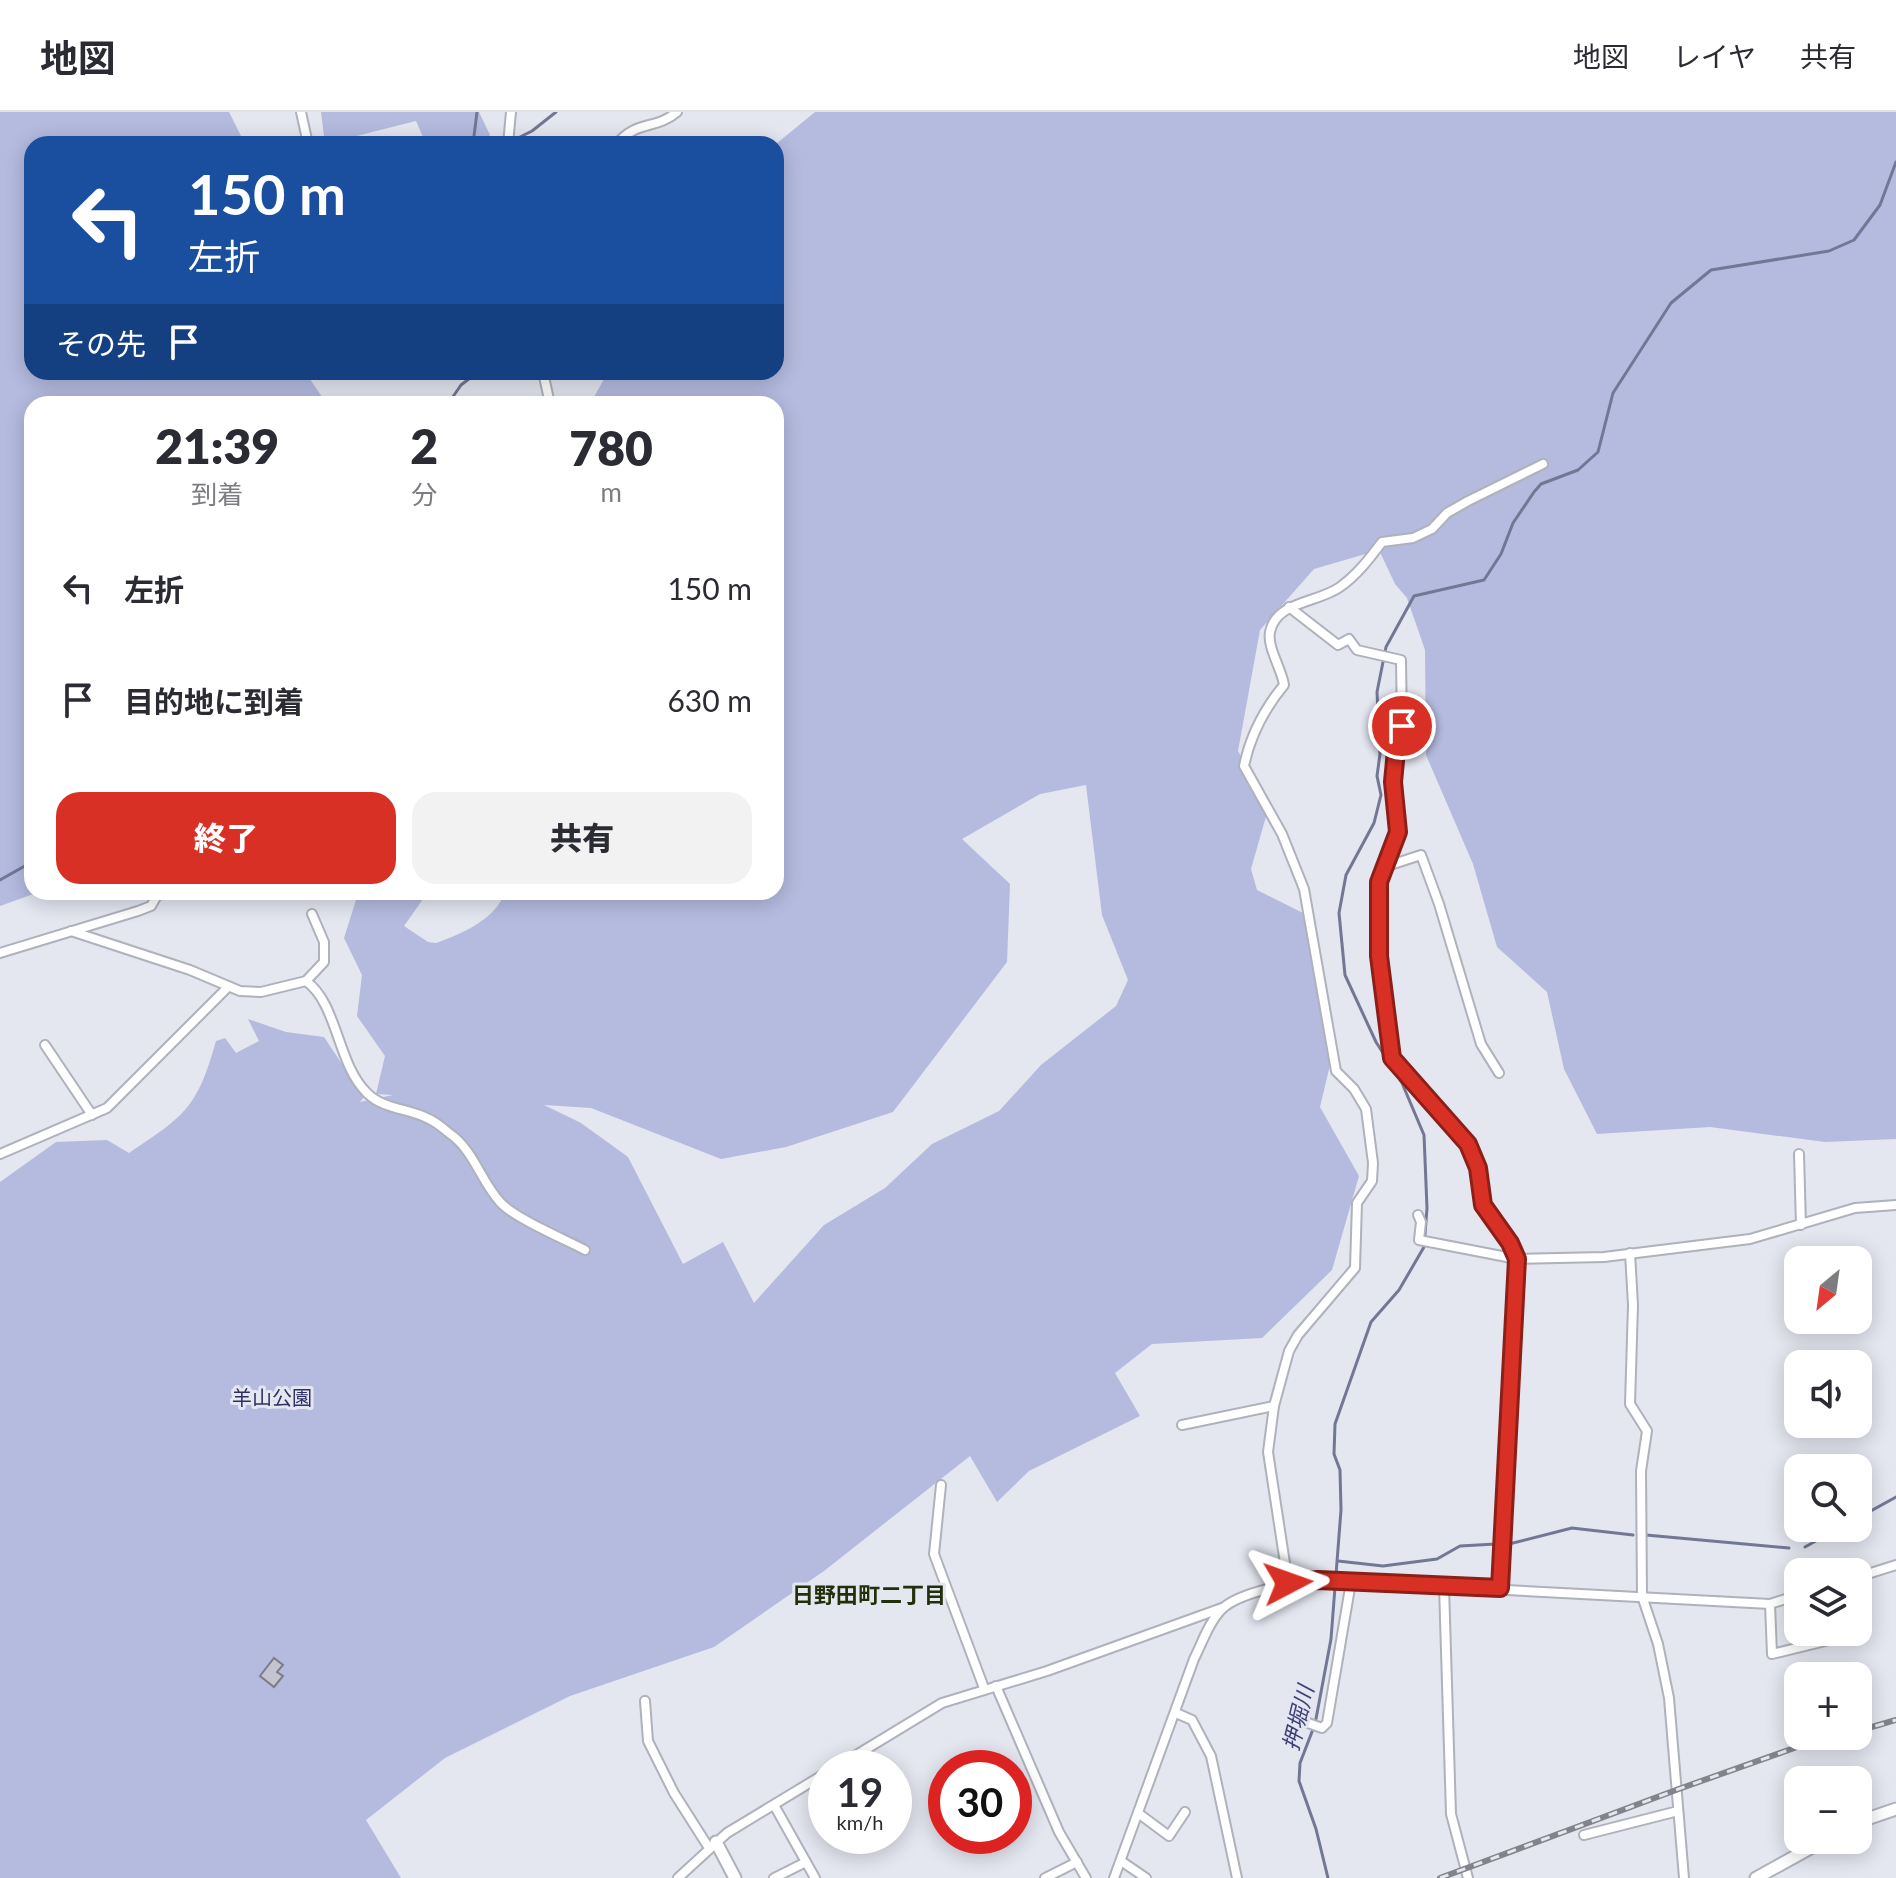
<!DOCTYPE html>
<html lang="ja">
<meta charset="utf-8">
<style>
:root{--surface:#fff;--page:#f2f2f3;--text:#2b2b33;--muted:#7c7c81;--line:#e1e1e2;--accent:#d93025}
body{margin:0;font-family:Lato,"Noto Sans JP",sans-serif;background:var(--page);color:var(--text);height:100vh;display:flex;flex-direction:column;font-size:30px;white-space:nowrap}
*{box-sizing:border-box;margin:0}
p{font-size:26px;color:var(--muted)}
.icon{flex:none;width:44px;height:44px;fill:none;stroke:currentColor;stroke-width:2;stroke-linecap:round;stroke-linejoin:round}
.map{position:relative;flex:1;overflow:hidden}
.sheet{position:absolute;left:24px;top:284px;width:760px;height:504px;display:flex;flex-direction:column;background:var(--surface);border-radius:24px;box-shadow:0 4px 20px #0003}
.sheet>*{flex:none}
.hud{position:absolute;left:24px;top:24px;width:760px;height:244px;border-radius:24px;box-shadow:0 4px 20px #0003;background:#1a4fa0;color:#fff;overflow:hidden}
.needle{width:52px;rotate:209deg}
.controls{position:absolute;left:1784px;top:1134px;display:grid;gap:16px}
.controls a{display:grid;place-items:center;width:88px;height:88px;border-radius:16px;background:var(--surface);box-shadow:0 4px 20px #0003;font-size:40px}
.speed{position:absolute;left:808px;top:1638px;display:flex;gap:16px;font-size:40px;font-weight:700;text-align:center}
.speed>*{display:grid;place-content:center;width:104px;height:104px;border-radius:50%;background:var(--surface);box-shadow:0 4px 20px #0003;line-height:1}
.speed small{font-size:20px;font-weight:400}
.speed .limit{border:12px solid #d22;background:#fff;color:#111}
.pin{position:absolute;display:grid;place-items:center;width:68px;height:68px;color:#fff;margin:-34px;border:4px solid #fff;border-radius:50%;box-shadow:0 2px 8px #0007}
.me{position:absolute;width:88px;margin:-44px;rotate:86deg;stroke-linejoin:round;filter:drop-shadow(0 0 6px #0008)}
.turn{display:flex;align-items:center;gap:28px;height:168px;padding:0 32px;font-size:36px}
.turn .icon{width:104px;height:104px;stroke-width:2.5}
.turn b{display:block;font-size:56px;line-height:68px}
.then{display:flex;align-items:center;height:76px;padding:0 32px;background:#0003;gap:16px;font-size:30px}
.eta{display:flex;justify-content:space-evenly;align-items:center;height:136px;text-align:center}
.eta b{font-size:48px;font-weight:800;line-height:56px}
.primary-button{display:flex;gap:16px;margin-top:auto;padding:16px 32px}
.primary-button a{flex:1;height:92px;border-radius:24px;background:var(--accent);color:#fff;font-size:32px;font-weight:800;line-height:92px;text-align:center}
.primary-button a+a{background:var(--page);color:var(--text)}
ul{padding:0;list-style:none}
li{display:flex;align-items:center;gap:24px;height:112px;padding:0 32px}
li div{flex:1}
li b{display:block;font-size:30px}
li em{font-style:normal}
header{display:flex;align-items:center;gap:48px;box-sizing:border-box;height:112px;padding:0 40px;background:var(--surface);border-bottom:2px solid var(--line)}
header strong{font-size:38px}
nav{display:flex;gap:44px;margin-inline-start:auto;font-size:28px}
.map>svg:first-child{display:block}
.green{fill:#b4bbdf;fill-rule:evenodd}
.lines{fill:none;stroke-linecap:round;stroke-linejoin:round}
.stream{stroke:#727794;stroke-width:3}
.building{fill:#c2c4cf;stroke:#7b7d87;stroke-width:2}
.minor-casing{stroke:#afb1bb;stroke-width:12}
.tertiary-casing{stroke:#afb1bb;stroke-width:15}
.minor{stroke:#fff;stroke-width:8}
.tertiary{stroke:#fff;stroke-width:11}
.rail-casing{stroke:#83848b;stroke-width:6}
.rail{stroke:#e4e6f0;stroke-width:3;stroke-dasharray:9;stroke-linecap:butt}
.route-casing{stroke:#8d1f18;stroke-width:20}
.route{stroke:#d93025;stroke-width:14}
.labels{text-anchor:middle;stroke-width:6;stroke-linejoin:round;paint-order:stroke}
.park-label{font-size:20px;fill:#2c3064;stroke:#e4e6f0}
.neighbourhood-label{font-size:22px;font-weight:bold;fill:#222f0b;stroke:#e4e6f0}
.water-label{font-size:22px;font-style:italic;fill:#3c4278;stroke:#e4e6f0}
</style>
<header>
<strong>地図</strong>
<nav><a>地図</a><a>レイヤ</a><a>共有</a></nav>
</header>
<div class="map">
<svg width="1896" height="1766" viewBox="0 0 1896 1766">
<rect width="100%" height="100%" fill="#e4e6f0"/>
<g class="green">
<polygon points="0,0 229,0 245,32 32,32 32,260 305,260 327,292 32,292 32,780 39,780 0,794"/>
<polygon points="321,0 479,0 490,23 482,32 426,32 416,9 325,32"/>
<path d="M 815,0 L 1896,0 L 1896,1027 L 1825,1030 L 1710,1015 L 1597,1022 L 1564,957 L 1547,880 L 1497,835 L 1473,752 L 1426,643 L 1425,538 L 1407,486 L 1395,472 L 1379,438 L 1314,457 L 1260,518 L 1238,639 L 1269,694 L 1251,757 L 1257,778 L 1311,805 L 1330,953 L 1320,995 L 1359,1064 L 1332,1158 L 1262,1226 L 1152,1232 L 1115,1261 L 1140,1304 L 1029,1359 L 997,1390 L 970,1344 L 824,1459 L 714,1535 L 570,1584 L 445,1646 L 366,1708 L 401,1766 L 0,1766 L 0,1070 L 56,1030 L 107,1028 L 129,1041 C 186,1003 197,996 216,929 L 225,926 L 236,941 L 259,929 L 248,907 L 286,920 L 324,925 L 364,985 L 360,990 L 393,983 L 376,982 L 385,944 L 357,904 L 362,863 L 344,826 L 356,788 L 368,780 L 428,780 L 404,814 L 428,830 L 436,831 C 462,822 496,807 505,780 L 776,780 L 776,292 L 590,292 L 608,260 L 776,260 L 776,32 ZM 1086,673 L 1102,803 L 1128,868 L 1116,894 L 1041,953 L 999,999 L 932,1032 L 885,1076 L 824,1113 L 754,1191 L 723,1130 L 683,1152 L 628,1045 L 581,1011 L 544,993 L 591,996 L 721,1047 L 786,1035 L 893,1000 L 1007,850 L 1010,772 L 962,727 L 1040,682 Z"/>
</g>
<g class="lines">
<g class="stream">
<polyline points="510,30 532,19 556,0"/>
<polyline points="473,32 477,0"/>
<polyline points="448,292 461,273 478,260"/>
<polyline points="0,768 32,750"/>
<polyline points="1858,1406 1896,1385"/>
<polyline points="1646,1423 1789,1436"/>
<polyline points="1509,1432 1572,1416 1633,1423"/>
<polyline points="1805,1435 1839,1416"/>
<polyline points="1338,1449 1383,1454 1437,1447 1460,1434 1496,1432"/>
<polyline points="1328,1766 1316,1717 1299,1669 1300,1651 1315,1612 1331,1527 1341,1398 1340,1358 1334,1342 1335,1312 1371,1210 1399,1178 1424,1135 1427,1096 1424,1023 1402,971 1376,930 1345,863 1339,801 1346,763 1374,711 1381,683 1377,664 1380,642 1377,580 1386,535 1414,484 1484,468 1501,442 1513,411 1534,380 1541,372 1578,358 1598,340 1613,281 1671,191 1711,158 1829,139 1854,128 1880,93 1896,50"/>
</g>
</g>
<polygon class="building" points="274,1546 283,1553 277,1560 283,1564 274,1575 260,1564"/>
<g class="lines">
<g class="minor-casing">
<g id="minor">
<polyline points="301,0 308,32"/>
<polyline points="508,32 511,0"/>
<path d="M 617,32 C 636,8 656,18 677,0"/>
<polyline points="543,260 550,292"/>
<polyline points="1289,495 1338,533 1349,527 1357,538 1401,548 1402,614 1397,628 1393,670 1398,720 1379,770 1379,844 1392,946 1468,1032 1478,1056 1483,1093 1510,1131 1517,1147 1500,1476"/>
<polyline points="1384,755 1421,743 1439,792 1481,932 1499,961"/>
<polyline points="71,819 190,858 240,879 261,880 306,869 324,850 324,830 312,802"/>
<polyline points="0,841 138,799 151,794 159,780"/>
<path d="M 306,869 C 338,892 337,952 367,981 C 384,998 409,996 429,1007 C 436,1010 443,1016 449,1021 C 474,1038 480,1068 500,1090 C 514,1106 564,1127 585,1138"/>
<polyline points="45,933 92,1003"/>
<polyline points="0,1042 107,996 228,875"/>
<polyline points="1799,1042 1801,1113"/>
<polyline points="1418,1103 1421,1110 1419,1128 1517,1147 1604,1145 1750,1127 1855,1096 1896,1093"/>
<polyline points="1630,1141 1633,1193 1630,1292 1647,1319 1641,1359 1642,1484 1658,1532 1669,1586 1684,1766"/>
<polyline points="1182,1313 1274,1294"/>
<polyline points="941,1373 934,1442 984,1576"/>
<polyline points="1858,1465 1896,1453"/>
<path d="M 1288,1471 L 1268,1340 L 1274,1294 L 1289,1239 L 1298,1223 L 1355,1156 L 1357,1091 L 1372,1069 L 1373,1051 L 1366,997 L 1354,977 L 1336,959 L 1304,777 L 1282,722 L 1244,654 C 1250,625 1265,596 1284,573 C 1282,557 1267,536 1270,520 C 1276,489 1318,491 1340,475 C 1357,463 1370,446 1382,430 L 1413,426 L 1432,417 L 1447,401 L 1468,389 L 1543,352"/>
<polyline points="1444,1474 1451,1702 1468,1766"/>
<polyline points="1770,1492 1772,1542 1854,1522"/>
<polyline points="996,1574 1059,1720 1086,1766"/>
<polyline points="645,1589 648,1629 674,1681 709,1736"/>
<polyline points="1176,1601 1192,1608 1211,1644 1237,1766"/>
<polyline points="1308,1611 1322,1616 1327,1611 1351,1470"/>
<polyline points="835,1656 942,1591 1047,1559 1222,1496"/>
<polyline points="774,1693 815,1766"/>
<polyline points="1138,1701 1169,1724 1185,1700"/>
<polyline points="1584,1723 1678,1699"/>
<polyline points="1121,1749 1146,1766"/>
<polyline points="678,1766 727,1721 826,1661"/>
<polyline points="774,1766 806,1750"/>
<polyline points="1045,1766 1077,1750"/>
<path d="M 1114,1766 L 1194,1547 C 1202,1531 1209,1510 1222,1497 C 1239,1480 1295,1470 1318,1468 L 1770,1492 L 1798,1483"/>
</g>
</g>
<g class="tertiary-casing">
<g id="tertiary">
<polyline points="1858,1710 1896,1697"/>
<polyline points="716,1730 735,1766"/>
<polyline points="1756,1766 1825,1728"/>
</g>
</g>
<use href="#minor" class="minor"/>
<use href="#tertiary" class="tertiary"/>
<g class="rail-casing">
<g id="rail">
<polyline points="1858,1619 1896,1608"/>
<polyline points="1440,1766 1676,1678 1797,1635 1838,1624"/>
</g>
</g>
<use href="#rail" class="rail"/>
</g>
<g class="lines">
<g class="route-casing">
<polyline id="route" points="1288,1471 1318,1468 1500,1476 1517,1147 1510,1131 1483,1093 1478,1056 1468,1032 1392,946 1379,844 1379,770 1398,720 1393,670 1397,628 1402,614"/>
</g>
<use href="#route" class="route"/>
</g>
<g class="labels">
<g class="park-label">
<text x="272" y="1293">羊山公園</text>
</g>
<g class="neighbourhood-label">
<text x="869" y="1491">日野田町二丁目</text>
</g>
<g class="water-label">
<text transform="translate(1298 1606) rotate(-76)" y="8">押堀川</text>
</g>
</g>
</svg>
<div class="controls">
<a><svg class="needle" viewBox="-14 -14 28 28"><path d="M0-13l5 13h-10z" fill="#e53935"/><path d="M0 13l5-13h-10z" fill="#7c7c81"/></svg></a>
<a><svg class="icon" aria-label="sound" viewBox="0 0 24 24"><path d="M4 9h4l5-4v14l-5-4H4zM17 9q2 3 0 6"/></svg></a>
<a><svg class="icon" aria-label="search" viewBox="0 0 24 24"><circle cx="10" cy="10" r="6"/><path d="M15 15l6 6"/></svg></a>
<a><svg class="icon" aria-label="layers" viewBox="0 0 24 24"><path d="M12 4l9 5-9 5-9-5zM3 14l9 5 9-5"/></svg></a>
<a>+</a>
<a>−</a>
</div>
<div class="speed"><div>19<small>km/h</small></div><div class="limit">30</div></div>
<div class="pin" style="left:1402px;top:614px;background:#d93025"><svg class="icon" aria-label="arrive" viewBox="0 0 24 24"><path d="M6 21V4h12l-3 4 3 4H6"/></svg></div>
<svg class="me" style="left:1288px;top:1471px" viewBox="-20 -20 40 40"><path d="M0-17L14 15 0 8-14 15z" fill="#d93025" stroke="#fff" stroke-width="4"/></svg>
<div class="hud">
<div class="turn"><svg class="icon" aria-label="left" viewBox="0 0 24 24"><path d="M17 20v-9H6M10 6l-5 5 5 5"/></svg><div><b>150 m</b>左折</div></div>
<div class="then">その先<svg class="icon" aria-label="arrive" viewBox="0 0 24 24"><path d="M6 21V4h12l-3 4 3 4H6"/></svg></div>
</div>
<section class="sheet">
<div class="eta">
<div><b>21:39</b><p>到着</p></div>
<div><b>2</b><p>分</p></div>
<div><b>780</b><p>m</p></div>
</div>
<ul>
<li><svg class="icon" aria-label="left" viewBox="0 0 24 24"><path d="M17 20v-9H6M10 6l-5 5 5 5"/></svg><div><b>左折</b></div><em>150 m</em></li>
<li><svg class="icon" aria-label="arrive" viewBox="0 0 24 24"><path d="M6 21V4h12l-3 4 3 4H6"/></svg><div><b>目的地に到着</b></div><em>630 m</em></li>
</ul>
<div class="primary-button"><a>終了</a><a>共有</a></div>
</section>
</div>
